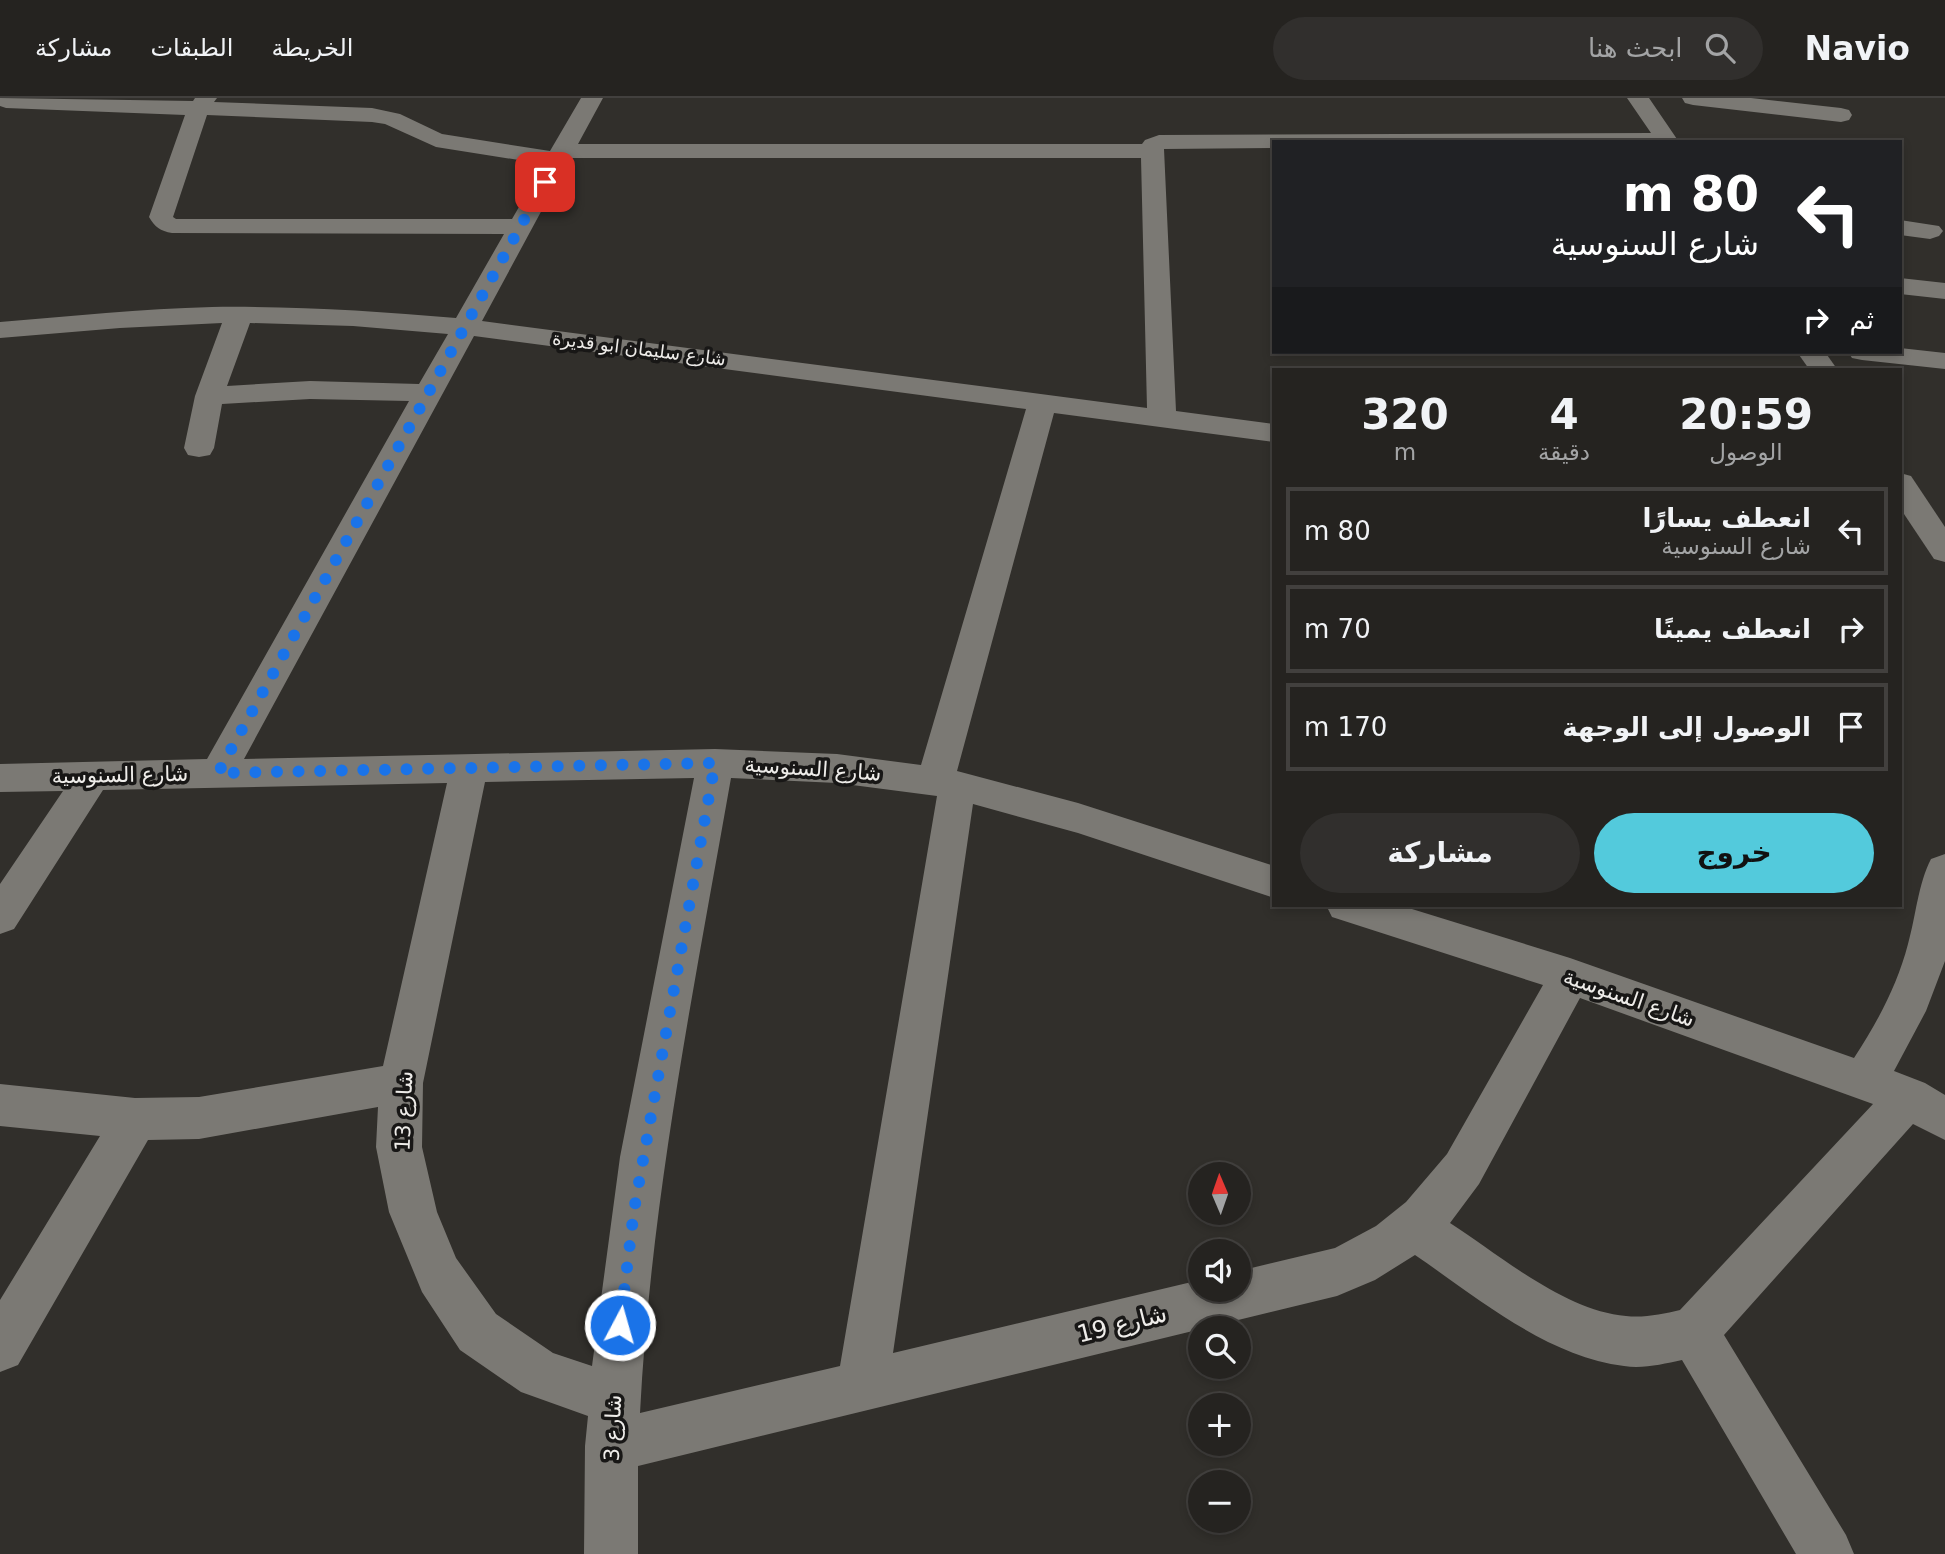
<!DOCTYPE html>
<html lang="ar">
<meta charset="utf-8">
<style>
:root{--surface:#252320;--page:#312f2d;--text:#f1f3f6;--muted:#a3a4a5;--line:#42403e;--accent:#53cadc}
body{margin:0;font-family:"DejaVu Sans","Noto Sans Arabic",sans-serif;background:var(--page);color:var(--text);direction:rtl;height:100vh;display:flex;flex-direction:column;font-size:26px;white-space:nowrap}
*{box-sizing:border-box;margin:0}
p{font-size:23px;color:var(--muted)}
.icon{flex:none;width:38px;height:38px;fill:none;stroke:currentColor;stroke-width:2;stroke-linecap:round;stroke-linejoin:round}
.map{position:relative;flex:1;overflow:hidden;direction:ltr}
.sheet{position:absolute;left:1272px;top:270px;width:630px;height:539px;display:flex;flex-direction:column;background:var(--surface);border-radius:0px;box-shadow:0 4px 10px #0003,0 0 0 2px var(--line);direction:rtl}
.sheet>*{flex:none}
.banner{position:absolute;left:1272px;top:42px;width:630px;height:214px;border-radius:0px;box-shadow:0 4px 10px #0003,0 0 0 2px var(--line);direction:rtl;background:#202124;color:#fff;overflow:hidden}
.needle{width:46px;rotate:358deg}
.controls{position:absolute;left:1188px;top:1064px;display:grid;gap:14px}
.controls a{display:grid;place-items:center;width:63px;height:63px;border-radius:50%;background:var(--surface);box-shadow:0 4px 10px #0003,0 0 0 2px var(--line);font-size:35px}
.pin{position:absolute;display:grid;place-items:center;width:60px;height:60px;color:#fff;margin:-30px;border-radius:14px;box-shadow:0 4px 10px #0006}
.me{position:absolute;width:77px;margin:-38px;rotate:6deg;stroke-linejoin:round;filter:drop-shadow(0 0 5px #0008)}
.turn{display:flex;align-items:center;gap:24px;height:147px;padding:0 28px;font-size:32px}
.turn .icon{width:91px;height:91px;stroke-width:2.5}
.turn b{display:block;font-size:49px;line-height:60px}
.then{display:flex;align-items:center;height:66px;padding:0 28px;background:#0003;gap:14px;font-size:26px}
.eta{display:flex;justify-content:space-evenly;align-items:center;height:119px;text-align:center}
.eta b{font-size:42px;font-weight:700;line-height:49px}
.button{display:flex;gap:14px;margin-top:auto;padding:14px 28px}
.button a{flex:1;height:80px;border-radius:42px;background:var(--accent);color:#111;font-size:28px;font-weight:700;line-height:80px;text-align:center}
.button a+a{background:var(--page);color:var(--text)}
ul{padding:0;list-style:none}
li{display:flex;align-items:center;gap:21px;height:88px;margin:0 14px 10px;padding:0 14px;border:4px solid var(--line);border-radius:0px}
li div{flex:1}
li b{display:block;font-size:26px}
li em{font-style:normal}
header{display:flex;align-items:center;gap:42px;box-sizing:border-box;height:98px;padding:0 35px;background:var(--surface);border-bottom:2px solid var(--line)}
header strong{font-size:33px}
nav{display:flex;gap:38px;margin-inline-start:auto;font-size:24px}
.search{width:490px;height:63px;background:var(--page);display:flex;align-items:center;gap:18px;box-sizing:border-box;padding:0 24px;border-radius:38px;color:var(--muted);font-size:26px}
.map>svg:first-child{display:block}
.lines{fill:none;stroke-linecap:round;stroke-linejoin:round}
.street{fill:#7b7974;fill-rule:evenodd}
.route{stroke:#1a73e8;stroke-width:12;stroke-dasharray:0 21.6}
.labels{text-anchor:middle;stroke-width:7;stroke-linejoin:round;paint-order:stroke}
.far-street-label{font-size:18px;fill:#eeece9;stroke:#181716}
.street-label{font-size:21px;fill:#eeece9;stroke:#181716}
.near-street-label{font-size:24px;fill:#eeece9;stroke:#181716}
</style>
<header>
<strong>Navio</strong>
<div class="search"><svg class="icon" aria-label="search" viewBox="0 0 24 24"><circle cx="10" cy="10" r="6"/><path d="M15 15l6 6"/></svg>ابحث هنا</div>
<nav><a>الخريطة</a><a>الطبقات</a><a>مشاركة</a></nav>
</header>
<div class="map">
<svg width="1945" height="1456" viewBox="0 0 1945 1456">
<rect width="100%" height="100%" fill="#312f2b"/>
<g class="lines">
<g class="street">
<path d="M 0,0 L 193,3 L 195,0 L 217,0 L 214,4 L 372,10 L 400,16 L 442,36 L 550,53 L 581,0 L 603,0 L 578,46 L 1142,46 L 1145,42 L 1159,37 L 1651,35 L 1627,0 L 1649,0 L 1679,44 L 1274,44 L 1274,50 L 1164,51 L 1176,313 L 1274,326 L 1274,344 L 1054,315 L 957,673 L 1078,705 L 1274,768 L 1274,800 L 1078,735 L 973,706 L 893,1255 L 1200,1182 L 1200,1192 L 1239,1192 L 1239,1173 L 1335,1150 L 1376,1128 L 1406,1104 L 1447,1056 L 1543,887 L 1332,819 L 1326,807 L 1399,807 L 1570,860 L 1854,960 C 1878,923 1897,888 1908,846 C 1916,818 1918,786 1931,761 L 1945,756 L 1945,863 L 1926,913 L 1894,973 L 1925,985 L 1945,997 L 1945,1042 L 1913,1026 L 1724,1237 L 1846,1437 L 1854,1456 L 1796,1456 L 1682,1262 C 1663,1266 1643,1271 1624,1268 C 1546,1258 1478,1200 1415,1157 L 1375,1182 L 1337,1198 L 638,1368 L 638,1456 L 584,1456 L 585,1348 L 588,1318 L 521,1294 L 460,1252 L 422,1194 L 389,1114 L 376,1049 L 378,1009 L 199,1041 L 148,1042 L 18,1267 L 0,1274 L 0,1202 L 100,1038 L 0,1028 L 0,986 L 135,1000 L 199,999 L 383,968 L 447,685 L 103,692 L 14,831 L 0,836 L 0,786 L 63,693 L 0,694 L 0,666 L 207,661 L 409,303 L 310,301 L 222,306 L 214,350 L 210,357 L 199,359 L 188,357 L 184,350 L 195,298 L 222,225 L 120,230 L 0,240 L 0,224 C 71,218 141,211 212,209 C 294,208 375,213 456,220 L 504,136 L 172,135 C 160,133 155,129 149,119 L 185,17 L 6,10 L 0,8 ZM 207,17 L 372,24 L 385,26 L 436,49 L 544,66 L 512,121 L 176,121 L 173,119 ZM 570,60 L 1141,60 L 1147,310 L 482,223 ZM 250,225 L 353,228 L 448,236 L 419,286 L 310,283 L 227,288 ZM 474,238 L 1026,311 L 921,667 L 837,656 L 715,651 L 244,661 ZM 694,680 L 620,1059 L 592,1268 L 553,1255 L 496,1216 L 456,1160 L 437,1114 L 422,1049 L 423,985 L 485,684 ZM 731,680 L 837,685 L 937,698 L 840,1268 L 640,1315 C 651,1101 694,890 731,680 ZM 1580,900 L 1873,1006 L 1680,1212 C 1663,1216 1644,1220 1626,1218 C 1565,1213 1501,1158 1450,1125 L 1479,1086 Z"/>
<polygon points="1682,0 1751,0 1841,10 1849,12 1852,17 1849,22 1841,24 1693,7 1685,5"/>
<polygon points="1900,122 1939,128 1943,133 1939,138 1930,141 1900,137"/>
<polygon points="1900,180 1945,185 1945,201 1900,196"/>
<polygon points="1900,250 1945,255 1945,271 1862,262 1852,260 1848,254 1900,254"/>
<polygon points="1797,254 1825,254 1837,271 1809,271"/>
<polygon points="1900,375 1911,378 1945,429 1945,464 1934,461 1900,410"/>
</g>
</g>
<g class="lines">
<polyline class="route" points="545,84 218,675 715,665 634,1112 620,1227"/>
</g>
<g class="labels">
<g class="far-street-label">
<text transform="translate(639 251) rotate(7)" y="6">شارع سليمان ابو قديرة</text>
</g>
<g class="street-label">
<text transform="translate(813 671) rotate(4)" y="7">شارع السنوسية</text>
<text transform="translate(120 677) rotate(-1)" y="7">شارع السنوسية</text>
<text transform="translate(1629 900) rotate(19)" y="7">شارع السنوسية</text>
<text transform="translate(404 1013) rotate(-88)" y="7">شارع 13</text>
<text transform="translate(613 1330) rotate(-88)" y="7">شارع 3</text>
</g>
<g class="near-street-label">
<text transform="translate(1122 1226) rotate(-14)" y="8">شارع 19</text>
</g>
</g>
</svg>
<div class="controls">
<a><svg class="needle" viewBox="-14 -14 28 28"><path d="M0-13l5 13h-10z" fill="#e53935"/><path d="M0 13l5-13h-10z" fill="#a3a4a5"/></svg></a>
<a><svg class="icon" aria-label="sound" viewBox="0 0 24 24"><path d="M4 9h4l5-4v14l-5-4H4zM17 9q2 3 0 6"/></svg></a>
<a><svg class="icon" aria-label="search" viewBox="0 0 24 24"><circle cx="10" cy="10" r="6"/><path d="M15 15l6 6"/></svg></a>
<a>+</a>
<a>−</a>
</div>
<div class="pin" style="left:545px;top:84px;background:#d93025"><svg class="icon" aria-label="arrive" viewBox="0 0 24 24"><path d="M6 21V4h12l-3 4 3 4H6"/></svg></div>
<svg class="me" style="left:620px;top:1227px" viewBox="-20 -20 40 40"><circle r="17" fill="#1a73e8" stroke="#fff" stroke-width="3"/><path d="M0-11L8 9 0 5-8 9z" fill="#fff"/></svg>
<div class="banner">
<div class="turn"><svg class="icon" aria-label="left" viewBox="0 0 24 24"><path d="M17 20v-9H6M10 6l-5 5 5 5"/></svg><div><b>80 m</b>شارع السنوسية</div></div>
<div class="then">ثم<svg class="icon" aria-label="right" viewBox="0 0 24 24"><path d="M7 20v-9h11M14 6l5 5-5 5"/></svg></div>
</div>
<section class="sheet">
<div class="eta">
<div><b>20:59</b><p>الوصول</p></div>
<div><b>4</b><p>دقيقة</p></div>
<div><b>320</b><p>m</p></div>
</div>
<ul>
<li><svg class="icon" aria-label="left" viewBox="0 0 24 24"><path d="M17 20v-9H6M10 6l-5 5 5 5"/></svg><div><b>انعطف يسارًا</b><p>شارع السنوسية</p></div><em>80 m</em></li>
<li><svg class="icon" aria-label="right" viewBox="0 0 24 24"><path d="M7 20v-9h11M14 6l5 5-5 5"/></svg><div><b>انعطف يمينًا</b></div><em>70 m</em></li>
<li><svg class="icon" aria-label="arrive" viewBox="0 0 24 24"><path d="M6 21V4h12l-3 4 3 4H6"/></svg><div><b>الوصول إلى الوجهة</b></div><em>170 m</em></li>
</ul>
<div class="button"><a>خروج</a><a>مشاركة</a></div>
</section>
</div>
